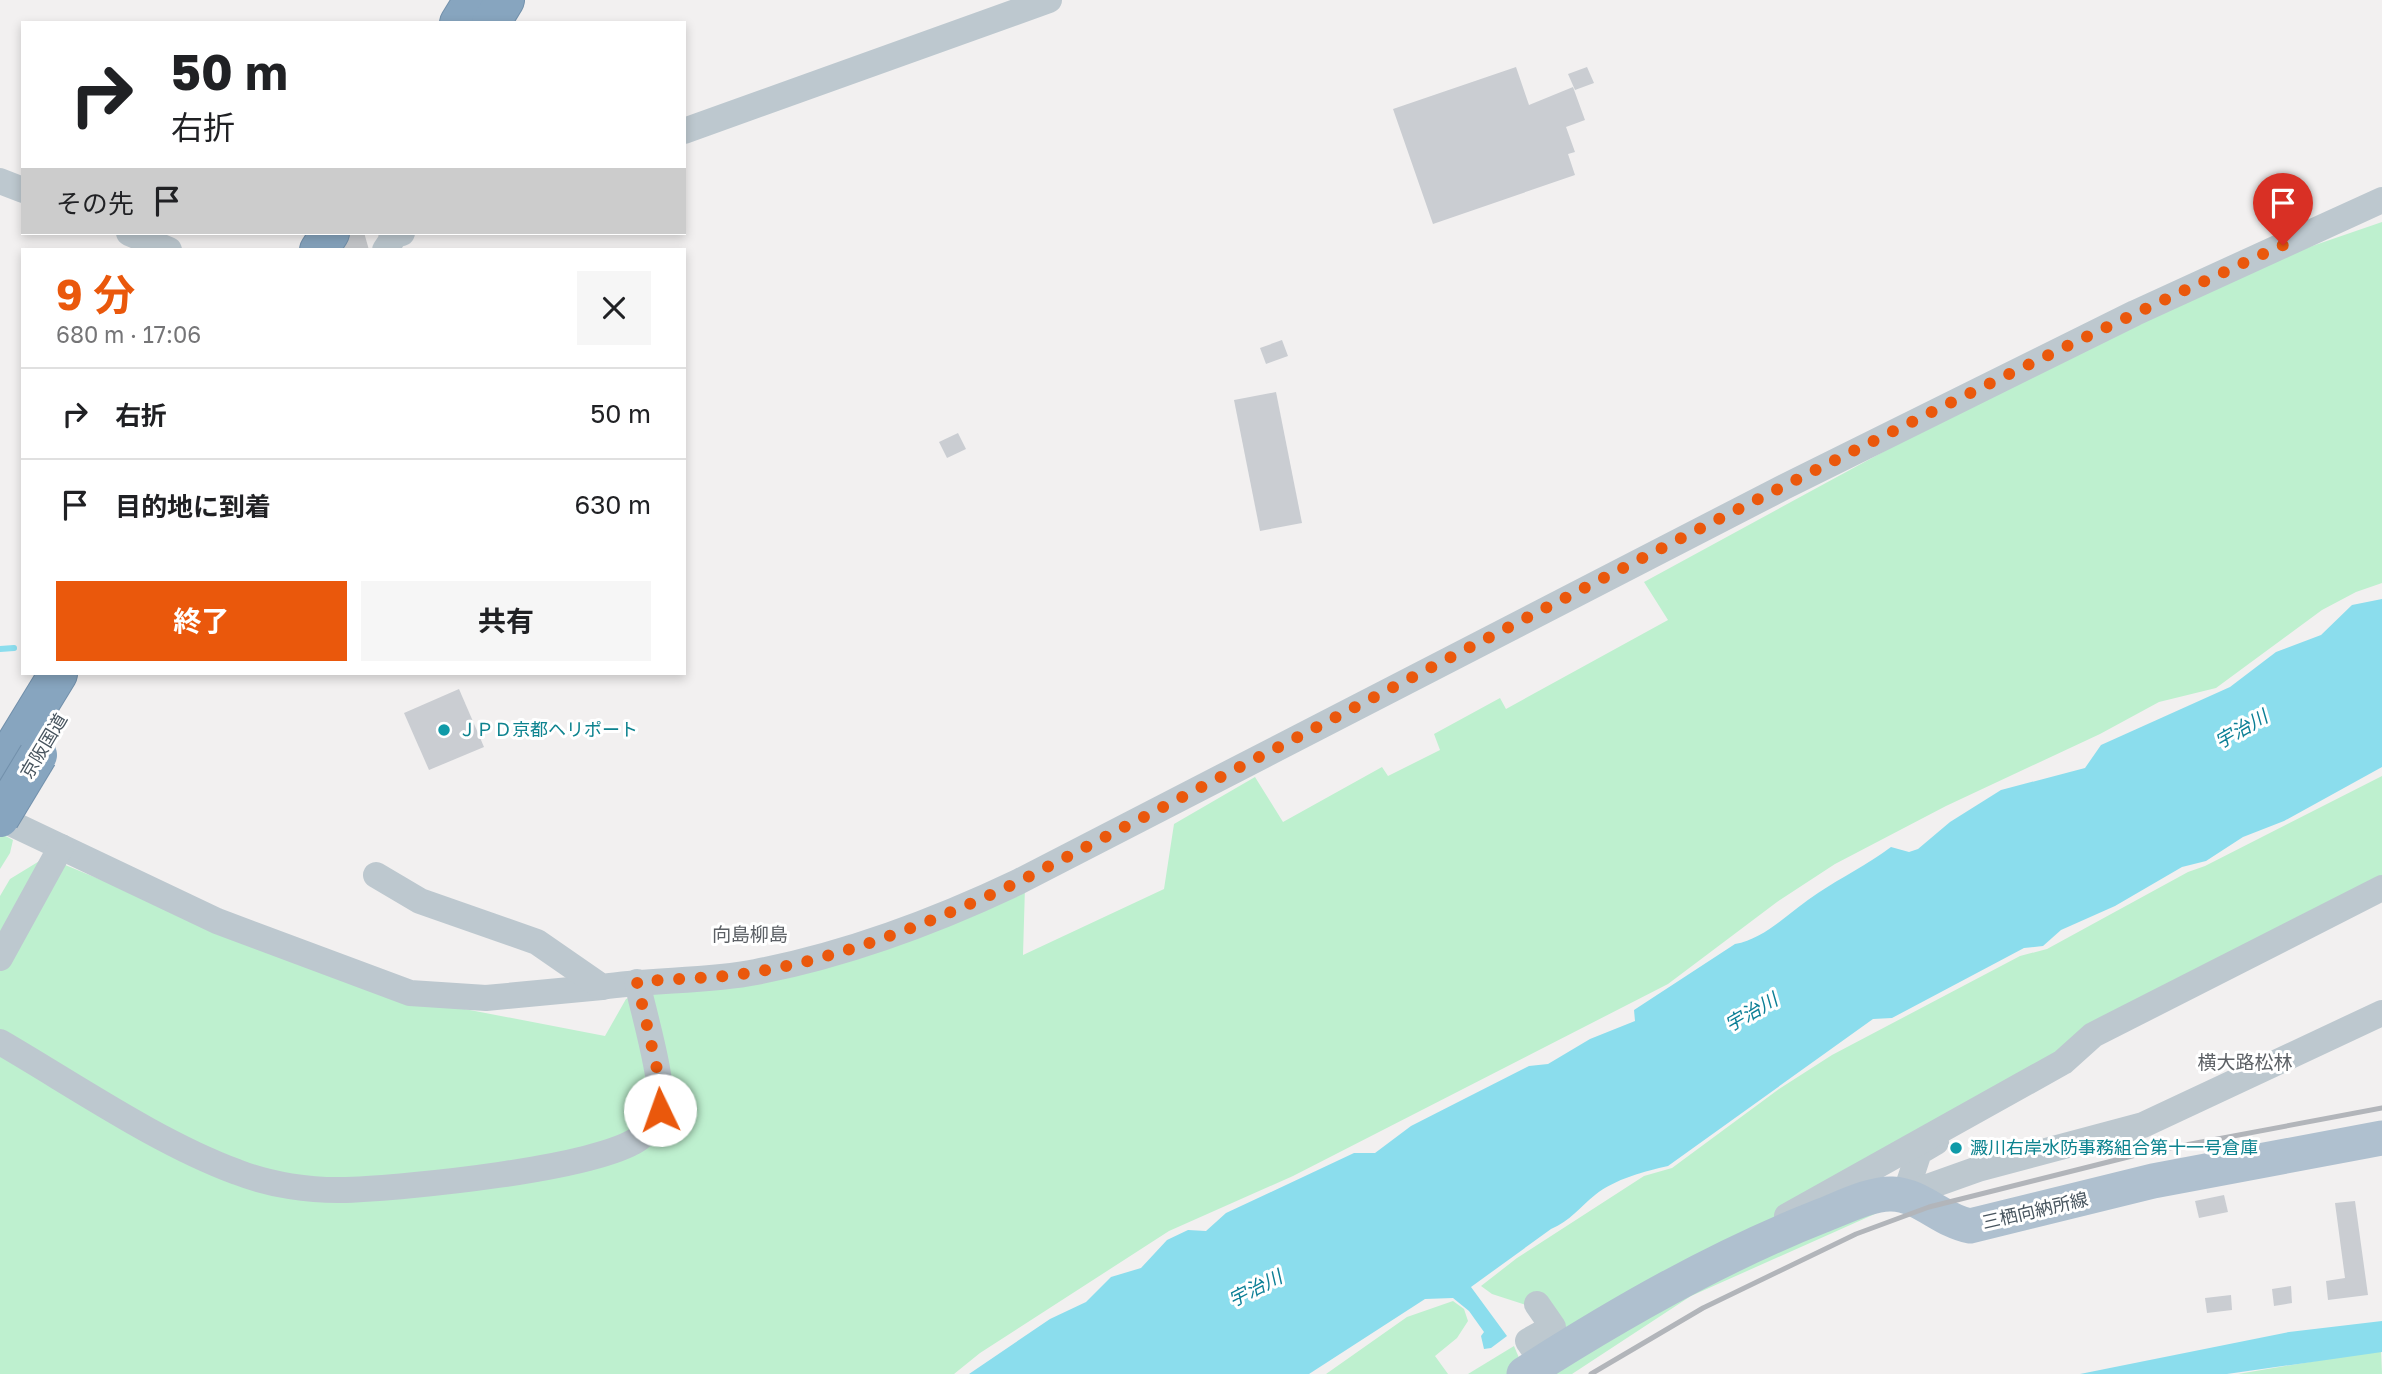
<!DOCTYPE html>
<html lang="ja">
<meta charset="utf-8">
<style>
:root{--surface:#fff;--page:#f6f6f6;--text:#202124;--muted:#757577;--line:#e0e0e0;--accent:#ea580c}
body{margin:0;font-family:"Golos Text","Noto Sans JP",sans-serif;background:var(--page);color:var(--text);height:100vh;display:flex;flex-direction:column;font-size:26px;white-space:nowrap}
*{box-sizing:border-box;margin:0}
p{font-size:23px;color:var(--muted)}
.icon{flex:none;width:38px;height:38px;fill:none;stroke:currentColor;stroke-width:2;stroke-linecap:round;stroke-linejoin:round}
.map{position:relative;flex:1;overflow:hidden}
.drawer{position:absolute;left:21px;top:248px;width:665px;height:427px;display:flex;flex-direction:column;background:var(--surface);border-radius:0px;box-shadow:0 4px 10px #0003}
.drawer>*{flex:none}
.hud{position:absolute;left:21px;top:21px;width:665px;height:214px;border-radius:0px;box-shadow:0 4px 10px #0003;background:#fff;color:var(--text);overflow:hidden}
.pin{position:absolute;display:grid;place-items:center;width:60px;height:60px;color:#fff;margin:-72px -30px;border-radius:50% 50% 50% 0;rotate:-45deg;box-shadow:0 0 7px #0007}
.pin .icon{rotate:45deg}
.me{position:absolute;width:77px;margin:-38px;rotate:357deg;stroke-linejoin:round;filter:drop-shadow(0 0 5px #0008)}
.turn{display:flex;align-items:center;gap:24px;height:147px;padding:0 35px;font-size:32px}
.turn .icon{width:91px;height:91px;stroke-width:2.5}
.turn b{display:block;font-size:49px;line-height:60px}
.then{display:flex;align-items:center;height:66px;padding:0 35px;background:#0003;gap:14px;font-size:26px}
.round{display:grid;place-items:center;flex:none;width:74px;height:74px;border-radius:0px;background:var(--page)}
.overview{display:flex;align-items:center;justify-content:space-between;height:119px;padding:0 35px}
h1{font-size:42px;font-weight:700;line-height:52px;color:var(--accent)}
.cta{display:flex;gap:14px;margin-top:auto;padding:14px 35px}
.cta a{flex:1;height:80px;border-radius:0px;background:var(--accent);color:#fff;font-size:28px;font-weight:700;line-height:80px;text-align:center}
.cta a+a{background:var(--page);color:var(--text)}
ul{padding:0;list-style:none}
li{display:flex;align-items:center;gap:21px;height:91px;padding:0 35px;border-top:2px solid var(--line)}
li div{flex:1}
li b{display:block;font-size:26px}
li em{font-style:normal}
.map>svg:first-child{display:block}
.green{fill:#bef0cf}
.water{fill:#8bdded}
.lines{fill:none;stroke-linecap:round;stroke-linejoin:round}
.stream{stroke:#8bdded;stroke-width:6}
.building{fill:#cacdd2}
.minor-tunnel{stroke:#c7c9cc;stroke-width:26;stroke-dasharray:26 13;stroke-linecap:butt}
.highway-casing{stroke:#7290ab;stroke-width:40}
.minor{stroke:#bdc8cf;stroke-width:26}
.major{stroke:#afc0cf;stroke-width:35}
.highway{stroke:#87a5bf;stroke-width:38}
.rail{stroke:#b2b5ba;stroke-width:5}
.highway-bridge-casing{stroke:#7290ab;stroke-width:40;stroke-linecap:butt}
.highway-bridge{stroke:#87a5bf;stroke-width:38}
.route{stroke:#ea580c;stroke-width:12;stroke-dasharray:0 21.6}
.culture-dot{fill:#0f9aa8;stroke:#fff;stroke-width:2.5}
.labels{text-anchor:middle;stroke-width:6;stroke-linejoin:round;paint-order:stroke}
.culture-label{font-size:18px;fill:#0d838f;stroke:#fff;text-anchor:start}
.street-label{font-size:18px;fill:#47545e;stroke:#fff}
.water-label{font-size:19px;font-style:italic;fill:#0c7f96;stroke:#fff}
.neighbourhood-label{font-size:19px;fill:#5c6065;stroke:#fff}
</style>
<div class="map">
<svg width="2382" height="1374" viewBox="0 0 2382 1374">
<rect width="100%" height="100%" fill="#f2f0f0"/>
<g class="green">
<polygon points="2382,222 2382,583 2356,592 2322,610 2216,688 2159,702 2100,734 1946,806 1835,864 1777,902 1668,984 1293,1176 1169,1231 980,1353 954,1374 0,1374 0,896 10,879 46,857 222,930 423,1001 605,1036 626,999 651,988 850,959 1025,887 1023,955 1164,889 1174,824 1255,777 1283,822 1382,767 1388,776 1440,750 1434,734 1500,698 1506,709 1668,620 1644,582 2008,384 2274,259"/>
<polygon points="2382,776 2382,888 1537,1354 1553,1327 1526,1305 1492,1294 1481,1286 1517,1258 1644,1176 1672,1168 1779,1089 1832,1055 2020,956 2047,949 2188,872 2205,866"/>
<polygon points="0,833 13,840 10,853 0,869"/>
<polygon points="1886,1209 1691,1296 1572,1374 1543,1374 1734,1259"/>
<polygon points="1453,1301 1464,1309 1468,1321 1457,1338 1435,1356 1448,1374 1326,1374 1407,1317"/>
<polygon points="1514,1346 1522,1365 1508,1374 1468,1374"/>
<polygon points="2381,1350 2382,1374 2238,1374"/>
</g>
<g class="water">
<path d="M 2382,599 L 2382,767 L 2284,821 L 2243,837 L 2206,861 L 2182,867 L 2115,906 L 2061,930 L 2043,946 L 2024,948 L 1892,1018 L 1873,1019 L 1668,1166 C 1645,1171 1615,1179 1595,1195 C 1580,1207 1570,1221 1551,1229 L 1471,1287 L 1507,1336 L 1491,1348 L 1484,1349 L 1481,1336 L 1484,1332 L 1469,1311 L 1453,1298 L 1425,1299 L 1309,1374 L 969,1374 L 1050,1319 L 1086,1302 L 1111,1277 L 1141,1268 L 1167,1240 L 1188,1230 L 1206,1231 L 1226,1213 L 1354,1153 L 1375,1153 L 1411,1126 L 1464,1099 L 1529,1066 L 1548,1064 L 1590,1039 L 1635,1021 L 1634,1010 L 1735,944 C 1767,938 1791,910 1818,893 C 1842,877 1867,865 1891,847 L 1909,852 L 1918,849 L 1950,822 L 2001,790 L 2085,768 L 2101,745 L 2230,687 L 2276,652 L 2321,635 L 2352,605 Z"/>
<polygon points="2382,1321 2382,1352 2227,1374 2080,1374 2289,1332"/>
</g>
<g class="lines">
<polyline class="stream" points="0,649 14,648"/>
</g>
<g class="building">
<polygon points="1516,67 1529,105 1573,87 1585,120 1566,127 1575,152 1568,154 1575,175 1433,224 1393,109"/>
<polygon points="1587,67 1594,83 1575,90 1568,74"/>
<polygon points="1282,340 1288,356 1266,364 1260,348"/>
<polygon points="1276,392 1302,523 1260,531 1234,400"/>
<polygon points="958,433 966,449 947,458 939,442"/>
<polygon points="459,689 484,747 429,770 404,713"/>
<polygon points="2224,1195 2228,1212 2199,1218 2195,1201"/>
<polygon points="2355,1201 2368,1295 2328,1300 2326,1281 2345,1278 2335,1203"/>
<polygon points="2291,1286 2292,1303 2274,1306 2272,1289"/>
<polygon points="2231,1295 2232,1310 2207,1313 2205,1298"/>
</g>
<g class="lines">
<polyline class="minor-tunnel" points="342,250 395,235"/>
<g class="highway-casing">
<g id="highway">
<polyline points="459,23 473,0"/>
<polyline points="491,23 505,0"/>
<polyline points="319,250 330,233"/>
<polyline points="0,769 58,674"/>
</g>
</g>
<g class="minor">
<polyline points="684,131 1049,0"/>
<polyline points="0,181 23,190"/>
<polyline points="129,233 169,250"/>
<polyline points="385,250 395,235 402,233"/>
<polyline points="0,818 217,921 410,993 486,998 602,987"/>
<path d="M 376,875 L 420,901 L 537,942 L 602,987 C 653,979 706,982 756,972 C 848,954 934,922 1018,882 L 1784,487 L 2135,313 L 2382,200"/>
<polyline points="0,958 61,847"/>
<path d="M 0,1042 C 74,1085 158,1143 237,1172 C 270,1185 310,1191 346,1190 C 403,1188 601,1169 641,1137 C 647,1133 656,1118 659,1111 C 667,1090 642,1007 637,982"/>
<polyline points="1905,1195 1919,1152 1936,1142"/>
<polyline points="1905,1195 1978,1169 2143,1125 2382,1013"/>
<polyline points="1787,1216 2063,1062 2093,1035 2382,888"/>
<polyline points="1537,1304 1553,1327 1528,1341 1537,1354 1560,1340"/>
</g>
<path class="major" d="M 1524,1374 C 1619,1313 1717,1257 1821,1216 C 1842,1208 1871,1193 1892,1194 C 1921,1195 1942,1221 1970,1226 L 2153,1181 L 2382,1138"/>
<use href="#highway" class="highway"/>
<polyline class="rail" points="1591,1374 1703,1308 1856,1234 1929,1207 2148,1152 2382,1108"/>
<g class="highway-bridge-casing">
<polyline id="highway-bridge" points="0,818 38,755"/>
</g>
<use href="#highway-bridge" class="highway-bridge"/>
</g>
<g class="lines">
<path class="route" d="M 660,1110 L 659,1078 L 637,982 C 675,978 716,979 755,972 C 846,957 935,921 1018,882 C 1438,666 1854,440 2283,245"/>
</g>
<g class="culture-dot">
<circle cx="444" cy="730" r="7"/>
<circle cx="1956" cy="1148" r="7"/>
</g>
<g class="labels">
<g class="culture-label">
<text x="458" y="736">ＪＰＤ京都ヘリポート</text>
<text x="1970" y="1154">澱川右岸水防事務組合第十一号倉庫</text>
</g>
<g class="street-label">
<text transform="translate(44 746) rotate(-59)" y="6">京阪国道</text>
<text transform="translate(2035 1211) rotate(-13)" y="6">三栖向納所線</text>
</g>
<g class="water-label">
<text transform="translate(2241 729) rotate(-30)" y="7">宇治川</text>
<text transform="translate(1751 1012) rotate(-30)" y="7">宇治川</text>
<text transform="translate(1255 1288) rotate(-27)" y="7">宇治川</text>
</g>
<g class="neighbourhood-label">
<text x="750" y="941">向島柳島</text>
<text x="2245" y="1069">横大路松林</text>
</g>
</g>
</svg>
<div class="pin" style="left:2283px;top:245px;background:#d93025"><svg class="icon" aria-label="arrive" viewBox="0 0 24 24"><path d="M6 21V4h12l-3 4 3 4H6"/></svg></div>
<svg class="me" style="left:660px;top:1110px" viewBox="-20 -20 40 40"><circle r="19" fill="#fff"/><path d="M0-13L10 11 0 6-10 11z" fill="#ea580c"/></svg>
<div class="hud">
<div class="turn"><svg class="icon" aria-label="right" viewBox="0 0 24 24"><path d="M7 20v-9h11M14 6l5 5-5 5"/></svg><div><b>50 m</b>右折</div></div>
<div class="then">その先<svg class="icon" aria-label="arrive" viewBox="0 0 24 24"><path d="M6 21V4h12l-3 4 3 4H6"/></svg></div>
</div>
<section class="drawer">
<div class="overview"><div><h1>9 分</h1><p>680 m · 17:06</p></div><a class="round"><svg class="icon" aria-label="close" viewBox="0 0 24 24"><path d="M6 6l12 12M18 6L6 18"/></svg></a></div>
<ul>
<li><svg class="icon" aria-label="right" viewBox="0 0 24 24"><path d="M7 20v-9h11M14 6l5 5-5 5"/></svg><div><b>右折</b></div><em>50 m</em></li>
<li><svg class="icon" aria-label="arrive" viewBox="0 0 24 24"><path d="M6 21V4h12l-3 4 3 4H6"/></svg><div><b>目的地に到着</b></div><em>630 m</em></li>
</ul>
<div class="cta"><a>終了</a><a>共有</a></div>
</section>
</div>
